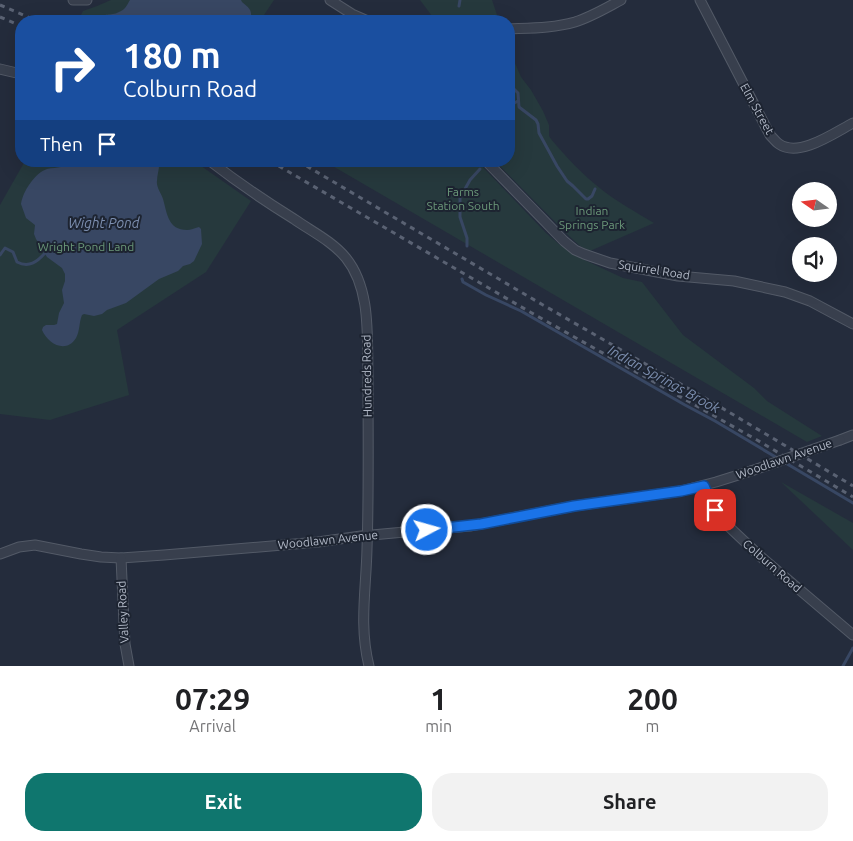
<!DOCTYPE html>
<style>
:root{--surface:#fff;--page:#f2f2f2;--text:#202124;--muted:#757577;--accent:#0f766e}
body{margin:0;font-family:Ubuntu,sans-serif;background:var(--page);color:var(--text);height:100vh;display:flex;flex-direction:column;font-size:19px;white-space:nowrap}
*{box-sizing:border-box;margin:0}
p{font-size:16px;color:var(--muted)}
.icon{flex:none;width:28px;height:28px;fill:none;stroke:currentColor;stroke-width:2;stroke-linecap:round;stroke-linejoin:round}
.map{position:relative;height:666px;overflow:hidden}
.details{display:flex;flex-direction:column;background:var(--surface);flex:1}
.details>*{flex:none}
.hud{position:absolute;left:15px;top:15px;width:500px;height:152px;border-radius:20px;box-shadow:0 5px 20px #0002;background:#1a4fa0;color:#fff;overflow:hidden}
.needle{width:32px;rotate:284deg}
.tools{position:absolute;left:792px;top:182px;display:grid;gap:10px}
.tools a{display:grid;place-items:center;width:45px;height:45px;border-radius:50%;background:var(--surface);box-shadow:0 5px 20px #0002;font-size:25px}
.pin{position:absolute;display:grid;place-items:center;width:42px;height:42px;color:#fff;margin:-21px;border-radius:10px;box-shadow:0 2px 8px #0006}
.me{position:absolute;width:55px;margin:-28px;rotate:84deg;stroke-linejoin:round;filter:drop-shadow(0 0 4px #0008)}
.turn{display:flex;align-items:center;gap:18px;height:105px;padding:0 25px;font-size:22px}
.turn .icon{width:65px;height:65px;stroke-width:2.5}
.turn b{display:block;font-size:35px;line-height:42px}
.then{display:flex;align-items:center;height:48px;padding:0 25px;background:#0003;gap:10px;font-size:19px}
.eta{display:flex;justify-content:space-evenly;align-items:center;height:85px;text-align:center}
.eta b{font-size:30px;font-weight:700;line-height:35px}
.action{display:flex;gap:10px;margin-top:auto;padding:10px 25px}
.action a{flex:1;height:58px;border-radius:20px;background:var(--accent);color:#fff;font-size:20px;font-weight:700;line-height:58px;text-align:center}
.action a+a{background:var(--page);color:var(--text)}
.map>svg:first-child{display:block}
.green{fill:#26393d}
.water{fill:#384763}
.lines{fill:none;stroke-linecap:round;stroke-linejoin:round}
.stream{stroke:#384763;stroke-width:3}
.minor-casing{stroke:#535a67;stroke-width:11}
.minor{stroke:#383f4d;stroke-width:9}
.rail{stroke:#5a6273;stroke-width:3;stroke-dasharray:5 5;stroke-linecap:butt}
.minor-bridge-casing{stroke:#535a67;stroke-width:11;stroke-linecap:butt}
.minor-bridge{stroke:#383f4d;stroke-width:9}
.route-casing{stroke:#114b97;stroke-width:12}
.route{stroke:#1a73e8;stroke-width:9}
.labels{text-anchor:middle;stroke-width:4;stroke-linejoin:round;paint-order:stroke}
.street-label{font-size:12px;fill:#b3bac8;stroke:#1d2431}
.park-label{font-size:12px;fill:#6b9879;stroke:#1d2431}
.water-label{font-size:14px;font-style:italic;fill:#7c8eaf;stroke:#1d2431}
</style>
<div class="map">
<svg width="853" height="666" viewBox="0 0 853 666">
<rect width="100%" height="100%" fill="#242c3c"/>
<g class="green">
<polygon points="111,0 274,0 260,21 78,21 83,11 97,6"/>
<polygon points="420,0 492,0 499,21 435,20"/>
<path d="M 509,49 L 521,77 L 531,90 L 543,111 L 549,125 L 549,136 L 551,139 C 566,157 582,174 601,189 C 617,202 636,212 654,223 L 590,251 L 580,246 L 569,236 L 495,161 L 509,161 Z"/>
<polygon points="25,161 194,161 251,201 206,272 117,330 129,395 50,420 0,414 0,205"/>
<polygon points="324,161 477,161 546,233 560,245 578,257 623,278 642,282 683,335 754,388 767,401 822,436 807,442"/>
<polygon points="781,482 853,523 853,550"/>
</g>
<g class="water">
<path d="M 130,0 L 241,0 L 242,2 C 250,9 252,9 251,21 L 97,21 C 105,11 110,17 119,12 C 125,10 127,5 130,0 Z"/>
<path d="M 74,161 L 159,161 C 160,168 157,174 157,181 C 156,187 161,193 163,199 C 167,213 168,230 187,230 C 191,230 194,228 199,227 L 201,229 L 202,244 L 194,261 L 190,264 L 183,266 L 178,271 L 159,279 L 126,303 L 107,310 L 102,314 L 94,316 L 84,314 L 82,315 C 79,322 80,331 76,338 C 66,354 48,344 42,330 L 43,327 L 46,325 L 54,325 L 57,324 L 59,313 L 64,303 L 62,290 L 65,281 L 65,274 L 62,268 L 47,257 L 36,239 L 34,234 L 35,225 L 26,218 L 21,204 C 23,191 35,173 47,169 C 58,167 64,168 74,161 Z"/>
</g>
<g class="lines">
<g class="stream">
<polyline points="459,6 460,0"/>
<polyline points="509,75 510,85 518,93 519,107 536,120 538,124 539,133 557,166 567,181 573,186 586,199 588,199 592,196 595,189"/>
<polyline points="509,106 518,101"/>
<polyline points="509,130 510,135 509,143"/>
<polyline points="467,246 467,238 460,217 460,198 470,180 480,169"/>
<path d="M 0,255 L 5,248 L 13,252 L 17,262 C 29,268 37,262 45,253"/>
<polyline points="462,279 463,282 486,295 521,311 685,405 715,421 853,503"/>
<polyline points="843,666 853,648"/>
</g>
<g class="minor-casing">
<g id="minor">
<polyline points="73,0 87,0"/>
<polyline points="330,0 352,14 368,21"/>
<path d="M 700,0 L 770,135 C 773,138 776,142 779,144 C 799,158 834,133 853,123"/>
<path d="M 509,29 C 531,28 554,28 575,22 C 591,17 606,8 621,0"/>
<polyline points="0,69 21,74"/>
<path d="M 210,161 C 237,182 265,201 294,219 C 311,231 332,241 346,258 C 371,289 367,336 368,375 C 368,433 369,491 367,549 C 366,590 359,626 369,666"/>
<polyline points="486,161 564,241 575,250 584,254 610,263 678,276 734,281 785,292 810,301 853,324"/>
<polyline points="840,440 853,435"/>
<polyline points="704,486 715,510 726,524 761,557 853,635"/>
<polyline points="0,554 19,547 35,545 81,554 101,557 121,558 164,555 318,542 361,536 470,526 574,506 681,491 716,482 751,471"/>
<polyline points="121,558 125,644 129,666"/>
</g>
</g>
<use href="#minor" class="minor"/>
<g class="rail">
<polyline points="0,5 37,21"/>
<polyline points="0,17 21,26"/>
<polyline points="270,161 530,312 757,440 853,497"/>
<polyline points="298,161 543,305 717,405 853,486"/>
</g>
<g class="minor-bridge-casing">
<polyline id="minor-bridge" points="751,471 840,440"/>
</g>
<use href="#minor-bridge" class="minor-bridge"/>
</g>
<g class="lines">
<g class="route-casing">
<polyline id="route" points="427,530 481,524 574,506 681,491 704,486 715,510"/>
</g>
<use href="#route" class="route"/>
</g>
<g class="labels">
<g class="street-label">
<text transform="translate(757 109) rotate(61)" y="4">Elm Street</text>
<text transform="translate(654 270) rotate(9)" y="4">Squirrel Road</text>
<text transform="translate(367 376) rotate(-91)" y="4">Hundreds Road</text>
<text transform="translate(784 459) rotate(-19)" y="4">Woodlawn Avenue</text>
<text transform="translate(328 540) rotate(-6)" y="4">Woodlawn Avenue</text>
<text transform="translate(772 566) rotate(41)" y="4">Colburn Road</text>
<text transform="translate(123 612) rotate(-93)" y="4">Valley Road</text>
</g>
<g class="park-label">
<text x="463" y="196">Farms<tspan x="463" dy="14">Station South</tspan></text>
<text x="592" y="215">Indian<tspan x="592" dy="14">Springs Park</tspan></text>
<text x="86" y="251">Wright Pond Land</text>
</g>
<g class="water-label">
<text x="104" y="228">Wight Pond</text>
<text transform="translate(664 379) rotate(29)" y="5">Indian Springs Brook</text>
</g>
</g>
</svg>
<div class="tools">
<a><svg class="needle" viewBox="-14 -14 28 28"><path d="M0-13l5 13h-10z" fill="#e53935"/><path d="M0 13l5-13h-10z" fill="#757577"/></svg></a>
<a><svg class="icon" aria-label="sound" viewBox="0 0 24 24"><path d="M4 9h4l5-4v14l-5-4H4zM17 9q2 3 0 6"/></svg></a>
</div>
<div class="pin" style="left:715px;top:510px;background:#d93025"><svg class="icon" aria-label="arrive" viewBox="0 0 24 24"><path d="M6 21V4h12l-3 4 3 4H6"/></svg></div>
<svg class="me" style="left:427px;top:530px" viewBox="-20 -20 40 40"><circle r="17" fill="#1a73e8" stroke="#fff" stroke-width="3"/><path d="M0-11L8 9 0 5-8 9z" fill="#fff"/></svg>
<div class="hud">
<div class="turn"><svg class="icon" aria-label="right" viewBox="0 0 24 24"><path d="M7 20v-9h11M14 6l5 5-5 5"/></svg><div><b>180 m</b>Colburn Road</div></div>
<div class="then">Then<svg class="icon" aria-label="arrive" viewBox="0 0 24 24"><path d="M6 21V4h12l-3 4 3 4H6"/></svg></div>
</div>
</div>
<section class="details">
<div class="eta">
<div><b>07:29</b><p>Arrival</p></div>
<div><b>1</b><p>min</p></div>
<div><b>200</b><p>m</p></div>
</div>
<div class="action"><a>Exit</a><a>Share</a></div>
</section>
